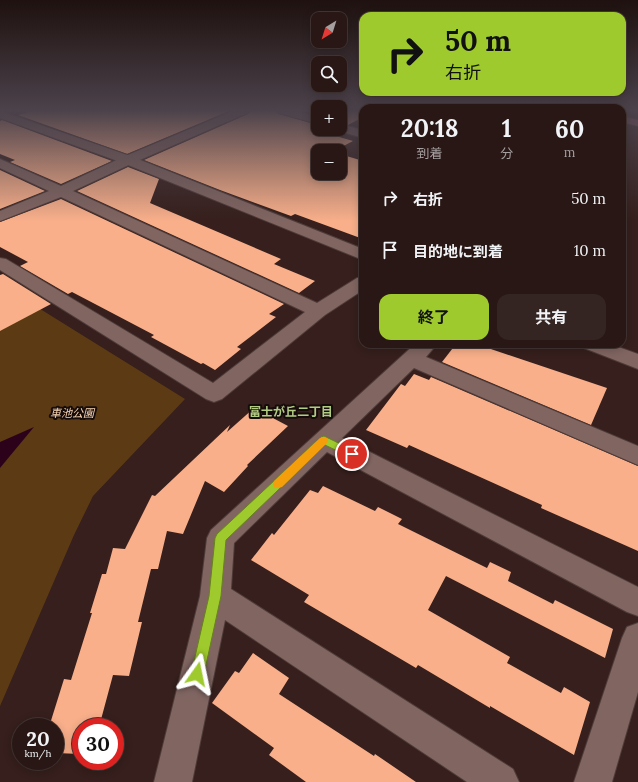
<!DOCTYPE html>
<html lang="ja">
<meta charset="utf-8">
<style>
:root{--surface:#281715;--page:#342422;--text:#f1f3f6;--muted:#a59fa0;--line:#443634;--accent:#9fca2d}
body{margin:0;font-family:Lora,"Noto Sans JP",serif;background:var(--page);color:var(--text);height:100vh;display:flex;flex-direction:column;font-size:15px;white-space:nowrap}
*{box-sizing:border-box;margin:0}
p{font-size:13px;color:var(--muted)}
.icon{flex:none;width:22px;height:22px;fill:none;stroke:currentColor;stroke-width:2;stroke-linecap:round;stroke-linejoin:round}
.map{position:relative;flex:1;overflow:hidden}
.panel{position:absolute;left:359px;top:104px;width:267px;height:244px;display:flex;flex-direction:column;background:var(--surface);border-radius:12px;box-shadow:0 2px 10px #0003,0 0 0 1px var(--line)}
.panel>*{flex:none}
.top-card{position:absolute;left:359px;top:12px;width:267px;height:84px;border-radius:12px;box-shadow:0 2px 10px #0003,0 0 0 1px var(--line);background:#9fca2d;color:#111;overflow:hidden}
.needle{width:26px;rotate:218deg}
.tools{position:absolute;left:311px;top:12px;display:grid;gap:8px}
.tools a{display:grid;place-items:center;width:36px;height:36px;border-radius:8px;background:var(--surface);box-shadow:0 2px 10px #0003,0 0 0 1px var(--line);font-size:20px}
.speed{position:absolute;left:12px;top:718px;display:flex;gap:8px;font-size:20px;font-weight:700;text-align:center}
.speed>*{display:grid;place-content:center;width:52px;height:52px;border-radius:50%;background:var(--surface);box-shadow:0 2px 10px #0003,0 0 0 1px var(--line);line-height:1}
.speed small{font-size:10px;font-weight:400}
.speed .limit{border:6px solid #d22;background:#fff;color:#111}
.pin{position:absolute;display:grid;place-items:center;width:34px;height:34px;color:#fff;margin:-17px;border:2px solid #fff;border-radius:50%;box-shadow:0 1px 4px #0007}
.me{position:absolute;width:44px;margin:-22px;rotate:12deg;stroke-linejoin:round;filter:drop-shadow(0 0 3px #0008)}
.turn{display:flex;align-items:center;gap:14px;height:84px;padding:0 20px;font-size:18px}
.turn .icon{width:52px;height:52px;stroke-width:2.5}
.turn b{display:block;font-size:28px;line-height:34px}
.eta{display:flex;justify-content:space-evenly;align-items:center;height:68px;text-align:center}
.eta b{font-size:24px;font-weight:700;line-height:28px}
.button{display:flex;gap:8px;margin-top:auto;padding:8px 20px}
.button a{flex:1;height:46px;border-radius:12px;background:var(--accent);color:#111;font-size:16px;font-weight:700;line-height:46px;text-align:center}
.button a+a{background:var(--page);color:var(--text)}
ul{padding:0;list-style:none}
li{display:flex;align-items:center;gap:12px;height:52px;padding:0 20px}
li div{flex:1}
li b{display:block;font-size:15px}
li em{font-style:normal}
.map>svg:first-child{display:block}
.green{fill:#5c3b14}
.water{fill:#2c021a}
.building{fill:#f8af8a}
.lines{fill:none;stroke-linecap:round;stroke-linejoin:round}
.minor-casing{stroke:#4e3b39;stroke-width:2}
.tertiary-casing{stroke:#4e3b39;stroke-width:2}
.primary-casing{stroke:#4e3b39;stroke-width:2}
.minor{fill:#806561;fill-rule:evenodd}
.tertiary{fill:#806561;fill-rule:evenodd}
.primary{fill:#ab6770;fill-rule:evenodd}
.route{fill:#9fca2d;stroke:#67831d}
.slow{fill:#f59e0b}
.labels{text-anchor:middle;stroke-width:4;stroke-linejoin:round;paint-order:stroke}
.park-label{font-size:11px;font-style:italic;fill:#fad6b3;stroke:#160c0b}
.neighbourhood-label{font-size:12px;font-weight:bold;fill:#b3cc84;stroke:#160c0b}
</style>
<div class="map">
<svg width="638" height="782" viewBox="0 0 638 782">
<rect width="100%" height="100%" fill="#361f1c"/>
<polygon class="green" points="0,284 185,399 93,496 74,535 0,706"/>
<polygon class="water" points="34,427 0,468 0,442"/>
<g class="building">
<polygon points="32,111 229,111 127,154 18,115"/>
<polygon points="250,111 276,111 279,114 318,125 318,129 334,129 335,131 329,134 353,141 334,151 318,151 318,173 340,173 340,154 363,161 363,239 295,214 291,216 220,190 144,160 248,114"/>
<polygon points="340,111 363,111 363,117 348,125 340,123"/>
<polygon points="2,120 112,161 61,184 10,162 15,160 0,154 0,121"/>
<polygon points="128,167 159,179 150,203 281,259 274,264 315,281 299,293 77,191"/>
<polygon points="0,170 45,191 0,209"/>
<polygon points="61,199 284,304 269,314 276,317 237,347 241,349 215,370 203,363 201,364 151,337 154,335 95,304 72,292 68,294 20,266 28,262 0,247 0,222"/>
<polygon points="3,274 51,304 0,331 0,275"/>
<polygon points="456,344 476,344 607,388 591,425 442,362"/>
<polygon points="414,374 429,380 431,377 638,466 638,551 541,508 542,505 409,445 407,448 366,430 401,384 405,386"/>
<polygon points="254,408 288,426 247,465 248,466 224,492 205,481 183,534 167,531 158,569 151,569 138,622 142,622 129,676 113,675 99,727 81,727 81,754 55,753 55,727 49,727 64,679 71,680 92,613 90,613 102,574 106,574 113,548 125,549 152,495 155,496 230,425 227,432"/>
<polygon points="323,486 375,511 378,507 402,519 398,524 487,568 490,562 511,572 508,581 553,604 555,600 613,629 605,658 446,576 428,610 510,657 507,663 561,693 564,687 590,702 574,755 490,706 490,708 418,665 416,668 304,602 309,595 251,560 272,533 274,535 310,490 318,493"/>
<polygon points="253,653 289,678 279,694 374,756 375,754 416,782 306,782 269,755 274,748 212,703 235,671 239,673"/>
</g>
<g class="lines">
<g class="minor-casing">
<g id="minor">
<polygon points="233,111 249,111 247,113 133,163 73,191 317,303 357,278 363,277 363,290 325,315 222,399 214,402 206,399 0,270 0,258 6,259 213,383 305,312 61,197 0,221 0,211 49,191 0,168 0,159 61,186 123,157"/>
<polygon points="277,111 295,111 318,117 318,124 279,113"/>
<polygon points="340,124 363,130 363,138 336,130 335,129 340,129"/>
<polygon points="415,344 437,344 426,357 638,446 638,465 414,368 342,438 638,587 638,616 627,612 327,452 234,543 231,589 513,769 519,782 467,782 225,620 192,782 154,782 200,596 207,538 211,530"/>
<polygon points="638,623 638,692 612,782 574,782 622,638 627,627"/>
</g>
</g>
<g class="tertiary-casing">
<g id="tertiary">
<polygon points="0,111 133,157 363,249 363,260 123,163 0,118"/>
<polygon points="581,344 610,344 638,354 638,369 584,348"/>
</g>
</g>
<g class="primary-casing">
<polygon id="primary" points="622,116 638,120 638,126 622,122"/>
</g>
<use href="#minor" class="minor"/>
<use href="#tertiary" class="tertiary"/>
<use href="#primary" class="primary"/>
</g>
<linearGradient id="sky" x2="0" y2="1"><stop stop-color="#1e110f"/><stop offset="0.5" stop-color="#4c424b"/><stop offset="1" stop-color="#4c424b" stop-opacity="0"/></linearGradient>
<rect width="638" height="221" fill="url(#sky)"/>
<polygon class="route" points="324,436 355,451 357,454 355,457 352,458 325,445 226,540 221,596 204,674 202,678 197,680 193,678 191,674 209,596 215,538 217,534 321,437"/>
<polygon class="slow" points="323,437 327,438 328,441 327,443 282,487 278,488 274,487 273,484 274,481 320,438"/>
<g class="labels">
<g class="park-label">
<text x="72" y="417">車池公園</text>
</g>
<g class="neighbourhood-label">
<text x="291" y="416">富士が丘二丁目</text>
</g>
</g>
</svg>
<div class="tools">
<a><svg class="needle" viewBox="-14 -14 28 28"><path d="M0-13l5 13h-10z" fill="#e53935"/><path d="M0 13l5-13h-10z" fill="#a59fa0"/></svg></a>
<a><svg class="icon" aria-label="search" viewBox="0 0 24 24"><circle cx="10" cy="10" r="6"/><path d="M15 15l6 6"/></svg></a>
<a>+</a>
<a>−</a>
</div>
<div class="speed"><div>20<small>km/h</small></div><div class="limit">30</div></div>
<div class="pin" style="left:352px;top:454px;background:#d93025"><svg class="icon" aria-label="arrive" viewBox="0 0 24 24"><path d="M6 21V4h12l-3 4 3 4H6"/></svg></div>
<svg class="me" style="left:197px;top:674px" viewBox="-20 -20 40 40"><path d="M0-17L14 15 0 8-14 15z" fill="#9fca2d" stroke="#fff" stroke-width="4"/></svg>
<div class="top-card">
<div class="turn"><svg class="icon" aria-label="right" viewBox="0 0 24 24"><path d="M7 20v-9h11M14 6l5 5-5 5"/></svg><div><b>50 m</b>右折</div></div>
</div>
<section class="panel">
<div class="eta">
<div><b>20:18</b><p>到着</p></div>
<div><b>1</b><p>分</p></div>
<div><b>60</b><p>m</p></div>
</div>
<ul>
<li><svg class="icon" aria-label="right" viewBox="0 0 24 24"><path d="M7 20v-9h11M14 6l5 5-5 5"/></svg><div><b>右折</b></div><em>50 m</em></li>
<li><svg class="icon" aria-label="arrive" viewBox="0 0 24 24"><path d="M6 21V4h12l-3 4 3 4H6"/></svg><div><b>目的地に到着</b></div><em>10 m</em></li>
</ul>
<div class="button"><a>終了</a><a>共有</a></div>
</section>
</div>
